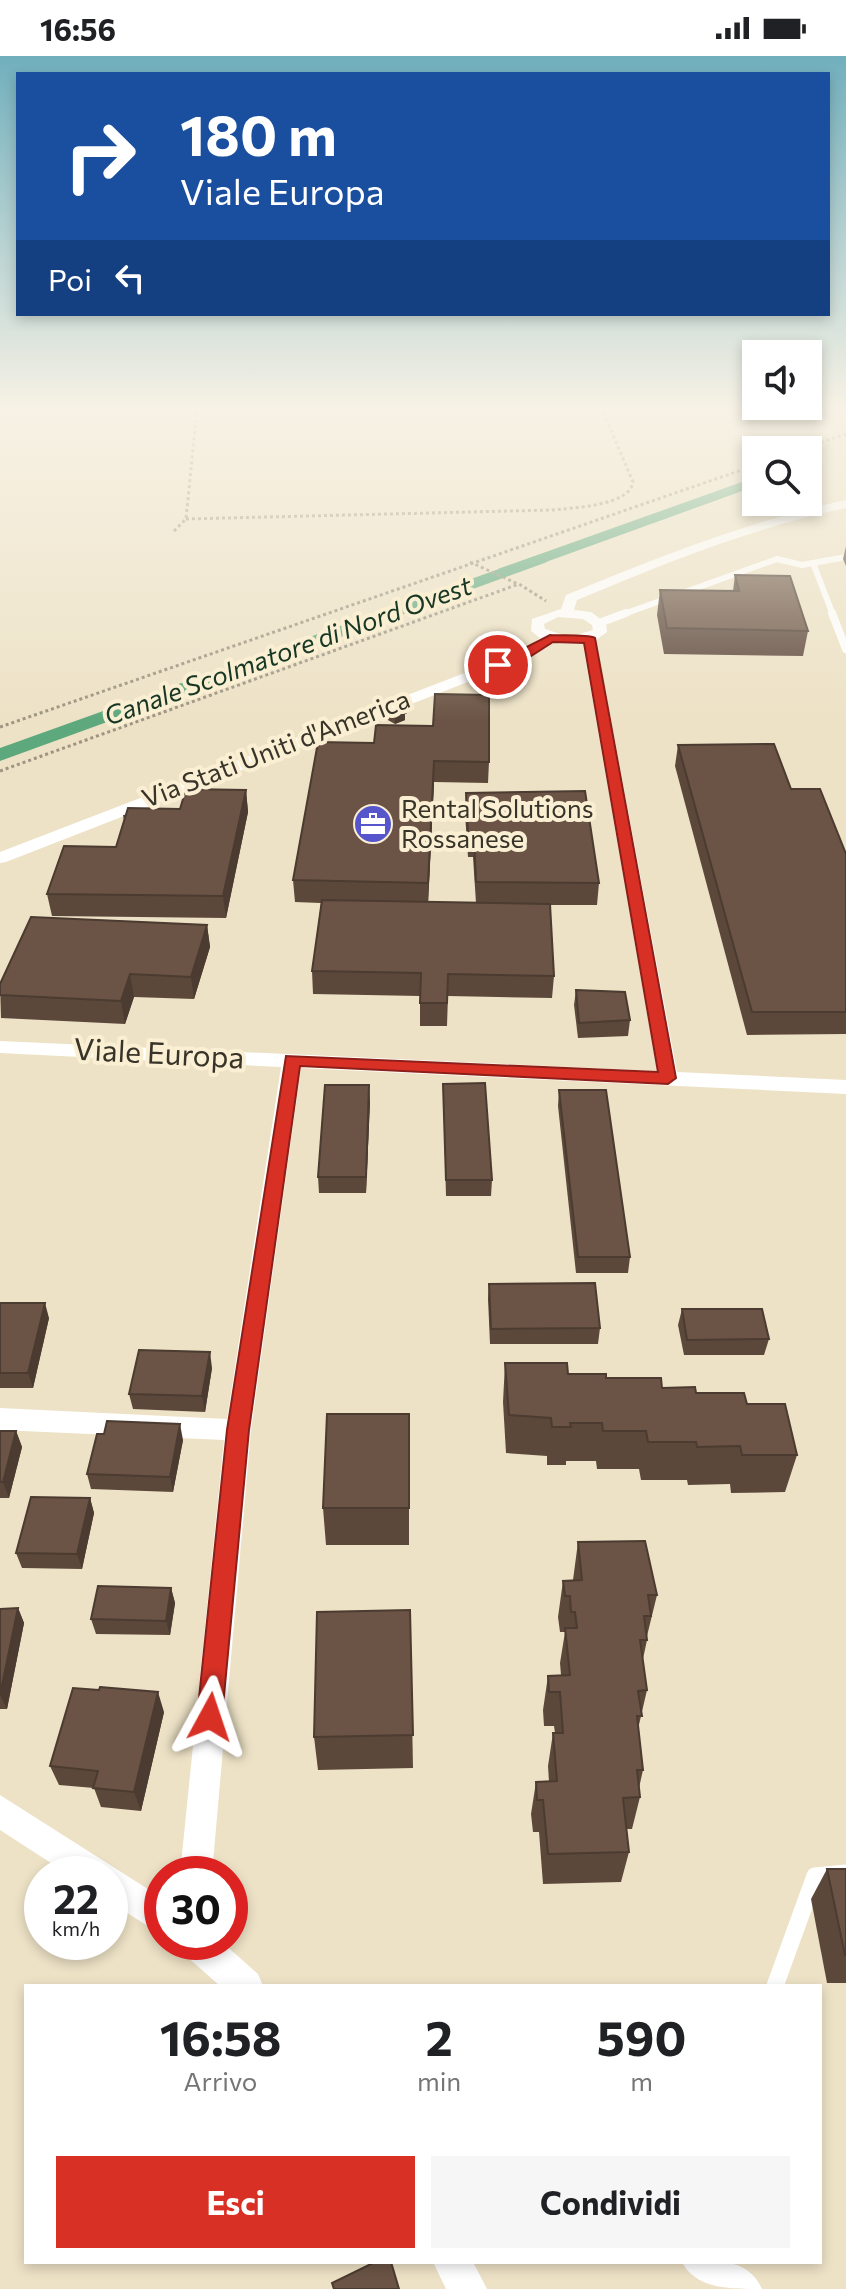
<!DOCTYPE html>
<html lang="it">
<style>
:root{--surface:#fff;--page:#f6f6f6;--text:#202124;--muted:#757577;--accent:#d93025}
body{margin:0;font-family:Commissioner,sans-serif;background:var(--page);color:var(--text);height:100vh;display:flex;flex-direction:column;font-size:30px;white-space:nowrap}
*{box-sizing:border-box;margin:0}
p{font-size:26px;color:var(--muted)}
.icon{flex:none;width:44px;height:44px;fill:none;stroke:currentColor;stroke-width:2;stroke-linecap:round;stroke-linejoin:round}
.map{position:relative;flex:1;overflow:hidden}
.details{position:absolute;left:24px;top:1928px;width:798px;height:280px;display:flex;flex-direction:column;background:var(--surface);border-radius:0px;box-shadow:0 4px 12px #0003}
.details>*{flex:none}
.hud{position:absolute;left:16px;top:16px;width:814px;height:244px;border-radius:0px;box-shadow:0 4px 12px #0003;background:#1a4fa0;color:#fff;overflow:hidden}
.fabs{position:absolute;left:742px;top:284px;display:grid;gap:16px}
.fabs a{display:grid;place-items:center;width:80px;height:80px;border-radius:0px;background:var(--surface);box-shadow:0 4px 12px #0003;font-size:40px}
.speed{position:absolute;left:24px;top:1800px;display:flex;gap:16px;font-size:40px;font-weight:700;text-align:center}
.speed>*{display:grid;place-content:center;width:104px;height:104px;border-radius:50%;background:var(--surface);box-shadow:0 4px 12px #0003;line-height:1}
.speed small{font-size:20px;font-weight:400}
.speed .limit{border:12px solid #d22;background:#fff;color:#111}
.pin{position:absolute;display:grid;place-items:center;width:68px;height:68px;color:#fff;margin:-34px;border:4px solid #fff;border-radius:50%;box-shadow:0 2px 8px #0007}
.me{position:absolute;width:88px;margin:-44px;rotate:5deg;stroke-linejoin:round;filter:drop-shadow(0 0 6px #0008)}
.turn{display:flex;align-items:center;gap:28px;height:168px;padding:0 32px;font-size:36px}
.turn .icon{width:104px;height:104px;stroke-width:2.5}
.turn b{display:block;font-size:56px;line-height:68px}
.then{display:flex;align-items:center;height:76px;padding:0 32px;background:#0003;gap:16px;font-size:30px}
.eta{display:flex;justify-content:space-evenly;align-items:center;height:136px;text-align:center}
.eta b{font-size:48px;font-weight:700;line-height:56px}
.action{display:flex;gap:16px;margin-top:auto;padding:16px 32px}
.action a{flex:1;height:92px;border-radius:0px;background:var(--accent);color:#fff;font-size:32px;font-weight:700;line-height:92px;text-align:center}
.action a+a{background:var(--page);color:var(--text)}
.status{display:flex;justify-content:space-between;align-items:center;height:56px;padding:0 40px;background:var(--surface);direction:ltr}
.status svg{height:22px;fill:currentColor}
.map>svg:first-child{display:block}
.water{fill:#5ea87d}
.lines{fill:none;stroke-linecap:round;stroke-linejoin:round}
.canal{fill:#5ea87d;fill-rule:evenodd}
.path{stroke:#9d9581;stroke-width:3;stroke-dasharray:3 3;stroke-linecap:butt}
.service-far2{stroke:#fff;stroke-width:6}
.service-far1{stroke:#fff;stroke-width:8}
.service{stroke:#fff;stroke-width:17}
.minor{fill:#fff;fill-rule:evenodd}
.wall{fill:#5c483b}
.shaded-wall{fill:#4b3b30}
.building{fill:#6b5445;stroke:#4b3b30;stroke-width:2}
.route{fill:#d93025;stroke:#8d1f18;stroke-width:2}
.labels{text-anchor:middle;stroke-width:8;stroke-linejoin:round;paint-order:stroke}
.far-water-label{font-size:26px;font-style:italic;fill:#173725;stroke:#faefd3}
.far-street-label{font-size:26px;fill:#383429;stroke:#faefd3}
.far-poi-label{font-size:26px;fill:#383429;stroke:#faefd3;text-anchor:start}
.street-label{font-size:30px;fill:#383429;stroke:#faefd3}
</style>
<div class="status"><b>16:56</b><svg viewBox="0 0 49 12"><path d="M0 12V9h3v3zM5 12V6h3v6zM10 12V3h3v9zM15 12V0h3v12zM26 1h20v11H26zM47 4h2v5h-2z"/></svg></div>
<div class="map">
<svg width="846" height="2233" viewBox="0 0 846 2233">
<rect width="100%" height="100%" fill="#ede2c6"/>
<polygon class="water" points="756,421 756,430 510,519 498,513"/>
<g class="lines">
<polygon class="canal" points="541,498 547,500 547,506 0,705 0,692"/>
<g class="path">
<polyline points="798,394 846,378"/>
<path d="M 186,463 L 551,454 C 571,452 630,450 633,426 L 602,353"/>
<polyline points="174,475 186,463 197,353"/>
<polyline points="470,506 518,528"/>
<polyline points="0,671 756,409"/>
<polyline points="0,715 519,528 546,545"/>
</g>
<g class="service-far2">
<polyline points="813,507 833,559"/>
<polyline points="621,559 777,503 802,509 846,501"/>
</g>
<g class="service-far1">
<polyline points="832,557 846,593"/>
<polyline points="599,567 626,557"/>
</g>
<polyline class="service" points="775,1930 815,1820 846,1817"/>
<g class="minor">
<path d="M 846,444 L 846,452 C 752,472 665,507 577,544 L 574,554 L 591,556 L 606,567 L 607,576 L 596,584 L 677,1016 L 846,1024 L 846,1038 L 301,1012 L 251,1374 L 212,1818 L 180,1818 L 224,1384 L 0,1374 L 0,1352 L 227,1363 L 281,1011 L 0,997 L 0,985 L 657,1015 L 583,588 L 552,587 L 532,601 L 6,806 L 0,807 L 0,796 L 522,595 L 540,582 L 531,575 L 532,563 L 561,553 L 566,539 C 658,501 749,465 846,444 ZM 558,561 L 583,563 L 592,569 L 593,574 L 569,581 L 545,573 L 544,568 Z"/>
<polygon points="0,1739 162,1842 162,1879 110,1846 110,1818 68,1818 0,1774"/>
<polygon points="179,1886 222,1886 258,1918 263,1930 220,1930 184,1898"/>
<polygon points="433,2206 473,2206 487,2233 446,2233"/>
<path d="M 682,2206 C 713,2206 747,2199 762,2233 C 730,2233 696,2233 682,2206 Z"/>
</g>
</g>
<g class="wall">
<polygon points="846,490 846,510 843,503"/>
<polygon points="735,519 808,575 803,600 664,598 657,559 660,534 733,535"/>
<polygon points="386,656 405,664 395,668 386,663"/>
<polygon points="318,686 489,706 488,727 434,726 428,846 476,847 473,801 468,801 465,758 466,737 599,827 597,849 550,849 554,920 552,942 448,940 447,970 420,970 420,940 313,938 312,915 321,847 295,846 293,824"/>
<polygon points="678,689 791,733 846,798 846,978 747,979 675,710"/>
<polygon points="246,734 248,756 226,862 52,860 47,838 116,791 124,765 123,759 180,753"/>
<polygon points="207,869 210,891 194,943 134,941 125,968 1,962 0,928"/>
<polygon points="576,934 630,964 628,980 578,982 574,949"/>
<polygon points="443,1028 492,1124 491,1140 446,1140"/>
<polygon points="559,1034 630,1201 628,1217 576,1217 558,1050"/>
<polygon points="370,1045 366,1137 319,1137 318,1121"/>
<polygon points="489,1228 600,1272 598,1288 490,1288 488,1243"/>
<polygon points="0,1247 49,1262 33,1332 0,1332"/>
<polygon points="682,1253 769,1283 764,1299 684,1299 678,1269"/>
<polygon points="505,1307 568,1318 606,1322 696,1337 747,1348 797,1399 785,1436 731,1437 730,1428 688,1429 687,1424 641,1424 639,1413 597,1413 596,1405 566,1405 566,1409 547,1409 547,1400 506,1397 503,1346"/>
<polygon points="212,1312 205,1356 133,1353 129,1338"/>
<polygon points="409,1358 409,1489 326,1489 323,1452"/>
<polygon points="0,1375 16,1375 22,1391 9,1442 0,1442"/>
<polygon points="183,1384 173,1436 91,1433 87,1418"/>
<polygon points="90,1442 94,1457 82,1513 22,1512 16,1497"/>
<polygon points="578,1486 657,1539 647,1580 647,1584 643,1603 647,1634 638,1673 643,1714 639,1732 640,1741 632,1773 626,1773 629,1796 621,1826 543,1828 539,1776 533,1776 531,1758 536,1726 549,1726 548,1710 553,1677 555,1677 554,1670 544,1670 543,1654 548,1620 561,1619 560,1607 565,1576 560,1576 558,1561 563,1525 573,1524"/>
<polygon points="171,1532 175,1547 170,1579 96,1578 91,1563"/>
<polygon points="18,1552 24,1567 7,1653 0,1653 0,1553"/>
<polygon points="410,1554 413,1712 318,1714 314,1681"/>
<polygon points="164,1656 141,1755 101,1751 94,1732 59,1729 50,1710"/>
<polygon points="827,1813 846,1813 846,1927 827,1927 811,1843"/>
</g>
<g class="shaded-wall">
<polygon points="405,657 405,664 395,668 395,661"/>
<polygon points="434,705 434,726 428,849 428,827"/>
<polygon points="246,734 248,756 226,862 223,840"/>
<polygon points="207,869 210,891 194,943 191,921"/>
<polygon points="130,918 134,941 125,968 121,945"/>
<polygon points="369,1029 370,1045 366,1137 366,1121"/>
<polygon points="45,1247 49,1262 33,1332 28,1317"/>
<polygon points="210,1296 212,1312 205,1356 202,1340"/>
<polygon points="180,1368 183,1384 173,1436 170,1421"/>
<polygon points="16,1375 22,1391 9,1442 3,1426"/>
<polygon points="90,1442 94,1457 82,1513 77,1498"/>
<polygon points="171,1532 175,1547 170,1579 166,1565"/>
<polygon points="18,1552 24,1567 7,1653 0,1639"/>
<polygon points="158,1636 164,1656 141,1755 134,1736"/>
</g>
<g class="building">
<polygon points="735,519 790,520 808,575 667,572 660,534 739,535"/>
<polygon points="435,638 489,639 489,706 434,705 428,827 293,824 318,686 374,687 376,669 433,670"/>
<polygon points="397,652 405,657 395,661 386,656"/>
<polygon points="774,688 791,733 820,733 846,798 846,956 752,956 678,689"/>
<polygon points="186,733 246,734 223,840 47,838 64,790 116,791 128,752 180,753"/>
<polygon points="585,735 599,827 476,826 474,782 483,782 483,779 468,779 466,737"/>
<polygon points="322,844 550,848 554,920 448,918 447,947 420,947 421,917 312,915"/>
<polygon points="31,861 207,869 191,921 130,918 121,945 0,939 0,928"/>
<polygon points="576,934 625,936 630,964 579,967"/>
<polygon points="485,1027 492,1124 446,1124 443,1028"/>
<polygon points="325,1029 369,1029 366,1121 318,1121"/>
<polygon points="559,1034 606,1034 630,1201 578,1201"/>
<polygon points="595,1227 600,1272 491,1273 489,1228"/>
<polygon points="0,1247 45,1247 28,1317 0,1317"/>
<polygon points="682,1253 762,1253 769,1283 687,1284"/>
<polygon points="139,1294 210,1296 202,1340 129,1338"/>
<polygon points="505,1307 567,1307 568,1318 606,1318 606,1322 661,1322 662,1332 695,1331 696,1337 744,1337 747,1348 785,1348 797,1399 742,1399 740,1390 697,1391 696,1386 648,1386 646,1375 603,1375 602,1367 570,1367 571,1371 552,1371 551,1362 509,1359"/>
<polygon points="327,1358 409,1358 409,1452 323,1452"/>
<polygon points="107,1365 180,1368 170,1421 87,1418 97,1378 104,1378"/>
<polygon points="0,1375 16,1375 3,1426 0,1426"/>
<polygon points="31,1441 90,1442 77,1498 16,1497"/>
<polygon points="645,1485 657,1539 648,1539 651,1560 644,1560 647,1584 640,1584 647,1634 638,1635 642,1660 637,1660 643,1714 637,1714 640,1741 623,1742 629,1796 548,1798 543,1744 537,1744 536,1726 557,1725 553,1677 563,1677 560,1636 549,1636 548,1620 570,1619 565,1572 577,1572 575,1556 571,1556 570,1540 565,1540 563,1525 582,1524 578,1486"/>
<polygon points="98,1530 171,1532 166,1565 91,1563"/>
<polygon points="18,1552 0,1639 0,1553"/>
<polygon points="410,1554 413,1679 314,1681 317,1556"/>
<polygon points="100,1631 158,1636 134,1736 93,1732 98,1715 50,1710 73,1632 99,1634"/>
<polygon points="827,1813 846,1813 846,1899 845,1899"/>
<polygon points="375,2206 391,2206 399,2233 334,2233 332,2227"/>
</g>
<linearGradient id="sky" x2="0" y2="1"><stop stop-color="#71afbd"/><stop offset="0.53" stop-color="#f7f2e5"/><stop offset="1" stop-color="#f7f2e5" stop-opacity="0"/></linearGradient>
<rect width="846" height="665" fill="url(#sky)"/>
<path class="route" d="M 550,579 C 562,580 587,578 595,582 L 676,1022 L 668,1028 L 300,1010 L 249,1374 L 222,1661 L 219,1670 L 210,1673 L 201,1670 L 197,1661 L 227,1374 L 286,1000 L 658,1016 L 584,587 L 553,586 L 531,600 L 498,612 L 492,609 Z"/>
<defs>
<g id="office-disc" transform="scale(2)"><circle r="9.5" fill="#5755cc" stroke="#faefd3"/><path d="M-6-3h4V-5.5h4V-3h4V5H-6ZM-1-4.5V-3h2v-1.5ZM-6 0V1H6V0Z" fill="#fff"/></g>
</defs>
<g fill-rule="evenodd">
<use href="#office-disc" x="373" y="768"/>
</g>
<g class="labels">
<g class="far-water-label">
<text transform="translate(288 595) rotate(-20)" y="9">Canale Scolmatore di Nord Ovest</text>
</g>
<g class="far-street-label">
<text transform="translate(276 693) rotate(-21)" y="9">Via Stati Uniti d'America</text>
</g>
<g class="far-poi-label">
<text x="401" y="762">Rental Solutions<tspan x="401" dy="30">Rossanese</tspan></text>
</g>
<g class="street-label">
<text transform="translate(159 998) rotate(3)" y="10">Viale Europa</text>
</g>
</g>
</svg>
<div class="fabs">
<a><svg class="icon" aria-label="sound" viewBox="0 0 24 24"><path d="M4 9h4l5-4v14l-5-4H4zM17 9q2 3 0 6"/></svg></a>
<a><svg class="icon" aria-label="search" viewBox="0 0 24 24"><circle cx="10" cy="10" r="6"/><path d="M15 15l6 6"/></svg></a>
</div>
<div class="speed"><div>22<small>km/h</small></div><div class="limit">30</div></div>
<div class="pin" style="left:498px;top:609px;background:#d93025"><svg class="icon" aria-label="arrive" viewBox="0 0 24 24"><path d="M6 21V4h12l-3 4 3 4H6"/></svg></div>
<svg class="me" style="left:210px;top:1661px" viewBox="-20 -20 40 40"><path d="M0-17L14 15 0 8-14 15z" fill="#d93025" stroke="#fff" stroke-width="4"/></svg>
<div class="hud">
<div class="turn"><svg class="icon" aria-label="right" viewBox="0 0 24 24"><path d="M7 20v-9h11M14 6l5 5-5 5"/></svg><div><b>180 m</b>Viale Europa</div></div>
<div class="then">Poi<svg class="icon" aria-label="left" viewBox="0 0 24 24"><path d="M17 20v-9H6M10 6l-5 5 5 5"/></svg></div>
</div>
<section class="details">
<div class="eta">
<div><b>16:58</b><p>Arrivo</p></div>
<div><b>2</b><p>min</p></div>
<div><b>590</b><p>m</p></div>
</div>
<div class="action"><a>Esci</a><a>Condividi</a></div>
</section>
</div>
